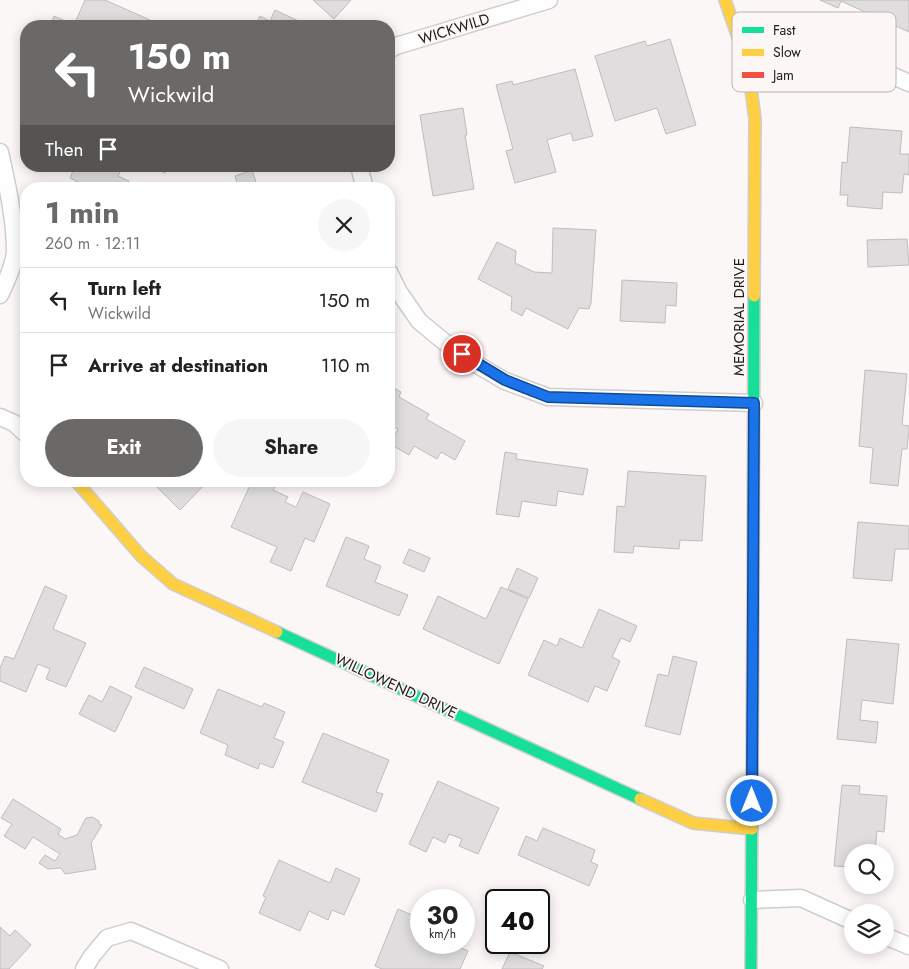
<!DOCTYPE html>
<meta charset="utf-8">
<style>
:root{--surface:#fff;--page:#f6f6f6;--text:#222;--muted:#767676;--line:#e0e0e0;--accent:#6b6968}
body{margin:0;font-family:Jost,sans-serif;background:var(--page);color:var(--text);height:100vh;display:flex;flex-direction:column;font-size:19px;white-space:nowrap}
*{box-sizing:border-box;margin:0}
p{font-size:16px;color:var(--muted)}
.icon{flex:none;width:28px;height:28px;fill:none;stroke:currentColor;stroke-width:2;stroke-linecap:round;stroke-linejoin:round}
.map{position:relative;flex:1;overflow:hidden}
.sheet{position:absolute;left:20px;top:182px;width:375px;height:305px;display:flex;flex-direction:column;background:var(--surface);border-radius:20px;box-shadow:0 2px 12px #0003}
.sheet>*{flex:none}
.guide{position:absolute;left:20px;top:20px;width:375px;height:152px;border-radius:20px;box-shadow:0 2px 12px #0003;background:#6b6968;color:#fff;overflow:hidden}
.buttons{position:absolute;left:844px;top:844px;display:grid;gap:10px}
.buttons a{display:grid;place-items:center;width:50px;height:50px;border-radius:50%;background:var(--surface);box-shadow:0 2px 12px #0003;font-size:25px}
.speed{position:absolute;left:410px;top:889px;display:flex;gap:10px;font-size:25px;font-weight:700;text-align:center}
.speed>*{display:grid;place-content:center;width:65px;height:65px;border-radius:50%;background:var(--surface);box-shadow:0 2px 12px #0003;line-height:1}
.speed small{font-size:12px;font-weight:400}
.speed .limit{border:2px solid #111;border-radius:8px;background:#fff;color:#111}
.pin{position:absolute;display:grid;place-items:center;width:42px;height:42px;color:#fff;margin:-21px;border:2px solid #fff;border-radius:50%;box-shadow:0 1px 5px #0007}
.me{position:absolute;width:55px;margin:-28px;rotate:0deg;stroke-linejoin:round;filter:drop-shadow(0 0 4px #0008)}
.turn{display:flex;align-items:center;gap:18px;height:105px;padding:0 25px;font-size:22px}
.turn .icon{width:65px;height:65px;stroke-width:2.5}
.turn b{display:block;font-size:35px;line-height:42px}
.then{display:flex;align-items:center;height:48px;padding:0 25px;background:#0003;gap:10px;font-size:19px}
.round{display:grid;place-items:center;flex:none;width:52px;height:52px;border-radius:26px;background:var(--page)}
.summary{display:flex;align-items:center;justify-content:space-between;height:85px;padding:0 25px}
h1{font-size:30px;font-weight:700;line-height:38px;color:var(--accent)}
.cta{display:flex;gap:10px;margin-top:auto;padding:10px 25px}
.cta a{flex:1;height:58px;border-radius:30px;background:var(--accent);color:#fff;font-size:20px;font-weight:700;line-height:58px;text-align:center}
.cta a+a{background:var(--page);color:var(--text)}
ul{padding:0;list-style:none}
li{display:flex;align-items:center;gap:15px;height:65px;padding:0 25px;border-top:1px solid var(--line)}
li div{flex:1}
li b{display:block;font-size:19px}
li em{font-style:normal}
.map>svg:first-child{display:block}
.building{fill:#dfdddd;stroke:#bfbcbc}
.lines{fill:none;stroke-linecap:round;stroke-linejoin:round}
.street-casing{stroke:#d0cecd;stroke-width:19}
.fast-casing{stroke:#d0cecd;stroke-width:14}
.slow-casing{stroke:#d0cecd;stroke-width:14}
.jam-casing{stroke:#d0cecd;stroke-width:14}
.street{stroke:#fefefe;stroke-width:16}
.fast{stroke:#16e098;stroke-width:11}
.slow{stroke:#ffcf43;stroke-width:11}
.jam{stroke:#f24e42;stroke-width:11}
.route-casing{stroke:#114b97;stroke-width:12}
.route{stroke:#1a73e8;stroke-width:9}
.labels{text-anchor:middle;stroke-width:4;stroke-linejoin:round;paint-order:stroke}
.street-label{font-size:15px;fill:#1e1c1b;stroke:#fcf6f4}
.key{fill:#fcf6f4;stroke:#b9b5b3;stroke-width:1}
.key-label{font-size:14px;fill:#1e1c1b}
</style>
<div class="map">
<svg width="909" height="969" viewBox="0 0 909 969">
<rect width="100%" height="100%" fill="#faf7f6"/>
<g class="building">
<polygon points="85,0 105,0 150,20 147,26 50,26 54,16 74,25"/>
<polygon points="313,0 351,0 334,19"/>
<polygon points="820,0 909,0 909,32 841,1 838,8"/>
<polygon points="275,10 307,25 306,26 255,26 260,16 270,21"/>
<polygon points="670,39 696,125 666,134 657,108 615,121 595,56 645,41 647,46"/>
<polygon points="575,69 593,136 573,141 571,133 547,140 556,172 515,183 506,151 513,149 496,85 512,81 513,85"/>
<polygon points="463,108 467,135 465,135 474,189 433,196 420,115"/>
<polygon points="850,127 902,131 900,154 909,154 909,175 904,174 902,193 883,192 882,209 847,206 848,195 840,195 842,162 847,163"/>
<polygon points="75,166 123,166 118,176 129,181 126,189 92,189 70,178"/>
<polygon points="151,166 168,166 165,173"/>
<polygon points="252,170 258,188 274,183 276,189 239,189 235,176"/>
<polygon points="553,228 596,230 591,303 589,309 579,308 568,329 526,308 522,316 511,310 512,297 478,279 497,242 516,251 515,263 534,272 552,273"/>
<polygon points="907,239 909,265 868,267 867,240"/>
<polygon points="622,280 677,283 676,306 666,305 665,323 620,321"/>
<polygon points="865,370 907,374 902,425 909,426 909,430 907,449 902,449 898,486 870,483 873,448 859,446"/>
<polygon points="389,385 401,392 399,397 429,414 426,419 465,441 455,460 441,452 437,459 414,446 409,455 390,444 398,429 390,425 389,427"/>
<polygon points="505,452 517,454 516,459 588,469 583,495 558,491 556,506 522,501 519,517 496,514"/>
<polygon points="628,471 706,476 702,541 680,540 679,549 634,546 633,553 614,552 617,506 625,507"/>
<polygon points="151,481 208,481 180,510"/>
<polygon points="252,481 263,481 275,487 273,490 288,497 285,502 296,507 303,492 330,504 314,542 305,538 291,571 270,562 277,547 231,527"/>
<polygon points="858,522 909,526 909,549 895,549 892,581 853,578"/>
<polygon points="346,537 369,546 364,559 381,566 375,582 408,595 399,616 326,586"/>
<polygon points="409,549 430,558 424,572 403,563"/>
<polygon points="517,568 538,578 529,598 508,589"/>
<polygon points="45,586 67,596 53,629 86,643 66,687 46,679 50,669 38,664 26,692 0,681 0,668 5,656 14,659"/>
<polygon points="501,587 528,599 499,664 423,629 438,596 486,619"/>
<polygon points="599,609 637,626 630,642 621,638 612,657 620,661 607,691 595,686 588,702 528,675 544,640 557,646 560,638 582,648"/>
<polygon points="847,639 899,644 893,704 862,700 860,720 878,722 876,743 837,739"/>
<polygon points="673,656 697,662 680,735 645,726 658,674 668,676"/>
<polygon points="144,667 193,689 184,709 135,687"/>
<polygon points="110,686 132,697 115,732 79,714 89,695 102,702"/>
<polygon points="218,689 262,707 264,703 285,712 274,738 284,742 273,768 260,763 258,769 225,755 228,745 200,733"/>
<polygon points="323,733 389,760 376,792 383,794 376,812 302,782"/>
<polygon points="438,781 499,808 478,854 459,846 462,839 449,834 445,843 433,837 426,852 409,844"/>
<polygon points="842,785 860,786 859,794 887,796 884,832 877,831 875,852 852,852 852,867 834,866"/>
<polygon points="13,799 61,829 58,834 65,839 77,835 86,818 92,817 99,821 99,824 102,825 91,843 96,869 65,874 61,868 48,869 39,863 45,855 55,861 60,854 33,837 25,849 4,836 12,824 1,818"/>
<polygon points="543,828 595,850 591,862 598,865 589,886 518,855 526,836 537,841"/>
<polygon points="279,860 330,883 336,868 360,879 344,915 332,910 328,920 309,911 300,931 259,913 266,897 263,896"/>
<polygon points="398,909 421,919 421,942 448,942 468,951 460,969 382,969 375,966"/>
<polygon points="0,927 10,936 15,930 31,945 9,969 0,969"/>
<polygon points="510,952 544,966 542,969 502,969"/>
</g>
<g class="lines">
<g class="street-casing">
<g id="street">
<polyline points="389,50 396,46 549,0"/>
<path d="M 748,66 C 758,63 768,59 778,58 C 828,50 865,62 909,83"/>
<path d="M 0,152 C 7,184 15,219 15,251 C 14,266 6,282 0,295"/>
<polyline points="359,166 365,189"/>
<polyline points="389,272 399,292 419,321 448,345 476,364 505,381 548,397 754,403"/>
<polyline points="0,417 14,423 26,434"/>
<polyline points="752,900 801,898 852,921"/>
<polyline points="885,936 909,946"/>
<polyline points="84,969 92,956 107,938 131,931 220,969"/>
</g>
</g>
<g class="fast-casing">
<g id="fast">
<polyline points="753,606 754,296"/>
<polyline points="277,632 640,799"/>
<polyline points="751,969 752,778"/>
</g>
</g>
<g class="slow-casing">
<g id="slow">
<polyline points="725,0 748,66 755,119 754,296"/>
<polyline points="76,481 141,556 173,584 277,632"/>
<polyline points="640,799 693,823 752,829"/>
</g>
</g>
<g class="jam-casing">
<polyline id="jam" points="752,778 753,606"/>
</g>
<use href="#street" class="street"/>
<use href="#fast" class="fast"/>
<use href="#slow" class="slow"/>
<use href="#jam" class="jam"/>
</g>
<g class="lines">
<g class="route-casing">
<polyline id="route" points="462,354 505,380 548,397 754,403 752,801"/>
</g>
<use href="#route" class="route"/>
</g>
<g class="labels">
<g class="street-label">
<text transform="translate(454 29) rotate(-17)" y="5">WICKWILD</text>
<text transform="translate(739 317) rotate(-90)" y="5">MEMORIAL DRIVE</text>
<text transform="translate(396 686) rotate(25)" y="5">WILLOWEND DRIVE</text>
</g>
</g>
<rect x="732" y="12" width="164" height="80" rx="8" class="key"/>
<rect x="742" y="27" width="22" height="6" fill="#16e098"/>
<rect x="742" y="49" width="22" height="7" fill="#ffcf43"/>
<rect x="742" y="72" width="22" height="6" fill="#f24e42"/>
<g class="key-label">
<text x="773" y="35">Fast</text>
<text x="773" y="57">Slow</text>
<text x="773" y="80">Jam</text>
</g>
</svg>
<div class="buttons">
<a><svg class="icon" aria-label="search" viewBox="0 0 24 24"><circle cx="10" cy="10" r="6"/><path d="M15 15l6 6"/></svg></a>
<a><svg class="icon" aria-label="layers" viewBox="0 0 24 24"><path d="M12 4l9 5-9 5-9-5zM3 14l9 5 9-5"/></svg></a>
</div>
<div class="speed"><div>30<small>km/h</small></div><div class="limit">40</div></div>
<div class="pin" style="left:462px;top:354px;background:#d93025"><svg class="icon" aria-label="arrive" viewBox="0 0 24 24"><path d="M6 21V4h12l-3 4 3 4H6"/></svg></div>
<svg class="me" style="left:752px;top:801px" viewBox="-20 -20 40 40"><circle r="17" fill="#1a73e8" stroke="#fff" stroke-width="3"/><path d="M0-11L8 9 0 5-8 9z" fill="#fff"/></svg>
<div class="guide">
<div class="turn"><svg class="icon" aria-label="left" viewBox="0 0 24 24"><path d="M17 20v-9H6M10 6l-5 5 5 5"/></svg><div><b>150 m</b>Wickwild</div></div>
<div class="then">Then<svg class="icon" aria-label="arrive" viewBox="0 0 24 24"><path d="M6 21V4h12l-3 4 3 4H6"/></svg></div>
</div>
<section class="sheet">
<div class="summary"><div><h1>1 min</h1><p>260 m · 12:11</p></div><a class="round"><svg class="icon" aria-label="close" viewBox="0 0 24 24"><path d="M6 6l12 12M18 6L6 18"/></svg></a></div>
<ul>
<li><svg class="icon" aria-label="left" viewBox="0 0 24 24"><path d="M17 20v-9H6M10 6l-5 5 5 5"/></svg><div><b>Turn left</b><p>Wickwild</p></div><em>150 m</em></li>
<li><svg class="icon" aria-label="arrive" viewBox="0 0 24 24"><path d="M6 21V4h12l-3 4 3 4H6"/></svg><div><b>Arrive at destination</b></div><em>110 m</em></li>
</ul>
<div class="cta"><a>Exit</a><a>Share</a></div>
</section>
</div>
